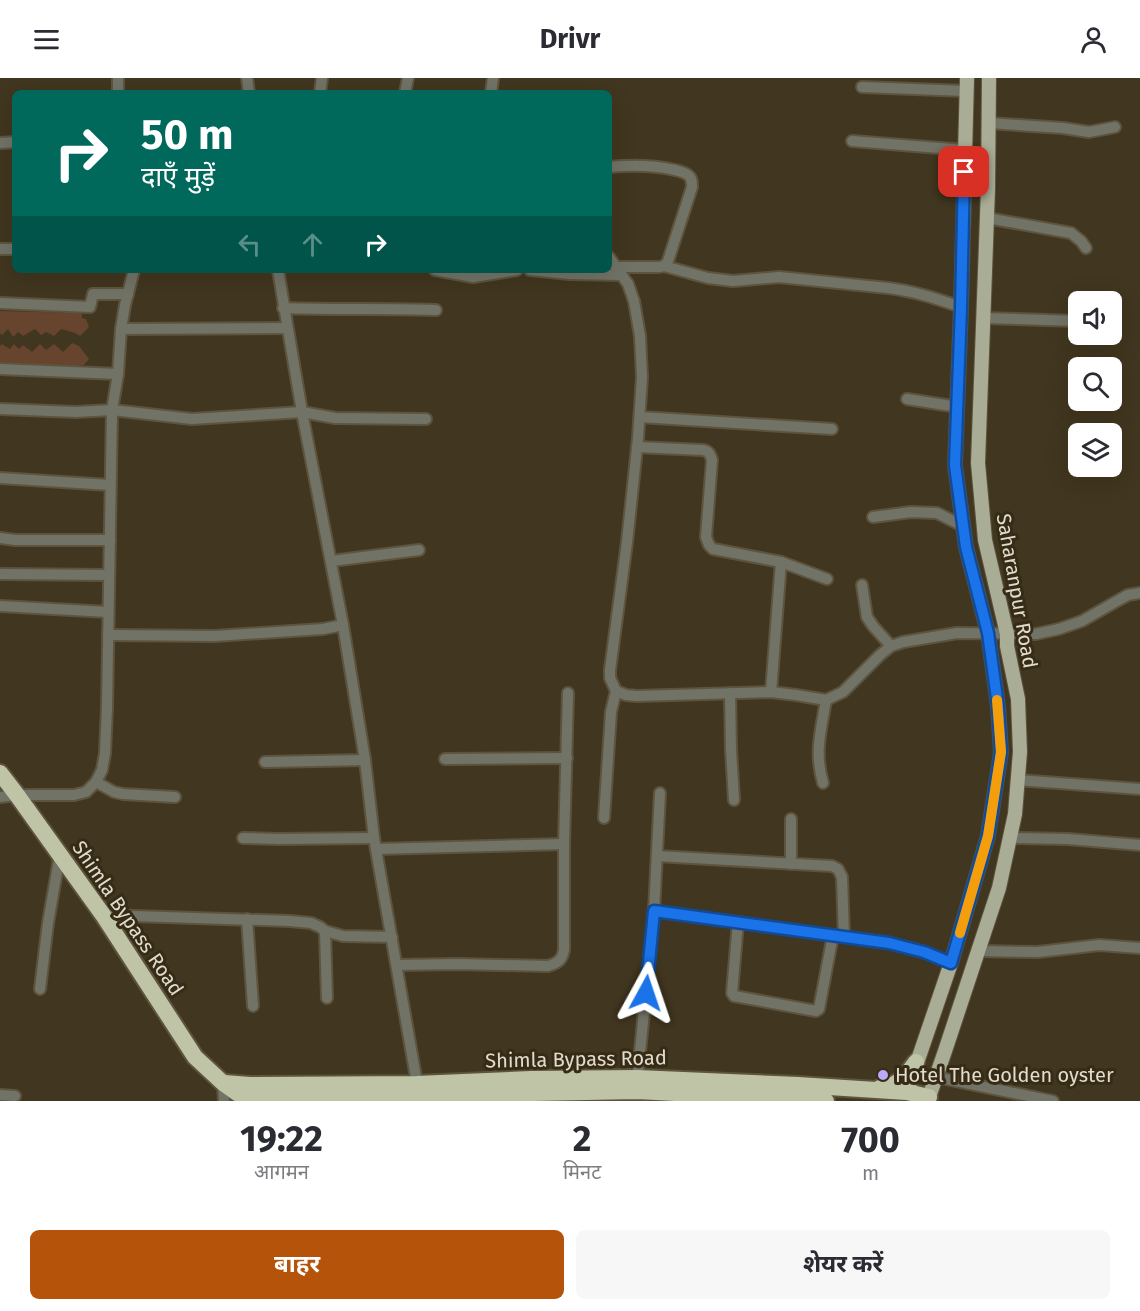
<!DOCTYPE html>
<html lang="hi">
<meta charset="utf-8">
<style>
:root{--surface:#fff;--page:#f7f7f7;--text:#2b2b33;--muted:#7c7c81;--accent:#b45309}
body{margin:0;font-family:"Fira Sans","Noto Sans Devanagari",sans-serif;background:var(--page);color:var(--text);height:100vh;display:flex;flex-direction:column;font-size:22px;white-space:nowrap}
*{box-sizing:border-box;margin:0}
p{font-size:20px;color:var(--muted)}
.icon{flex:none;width:33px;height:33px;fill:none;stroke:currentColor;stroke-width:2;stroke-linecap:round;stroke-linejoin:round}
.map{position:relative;height:1023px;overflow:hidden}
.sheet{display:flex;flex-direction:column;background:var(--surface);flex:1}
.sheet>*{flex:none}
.hud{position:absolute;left:12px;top:12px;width:600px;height:183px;border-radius:9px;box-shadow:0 6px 24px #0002;background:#00695c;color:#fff;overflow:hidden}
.tools{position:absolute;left:1068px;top:213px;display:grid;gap:12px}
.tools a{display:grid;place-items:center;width:54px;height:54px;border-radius:9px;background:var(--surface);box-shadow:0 6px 24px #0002;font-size:30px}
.pin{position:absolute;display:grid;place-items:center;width:51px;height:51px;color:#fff;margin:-26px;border-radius:12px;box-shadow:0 3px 9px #0006}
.me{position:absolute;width:66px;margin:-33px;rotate:5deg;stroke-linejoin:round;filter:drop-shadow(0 0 4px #0008)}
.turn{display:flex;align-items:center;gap:21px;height:126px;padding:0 30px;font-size:27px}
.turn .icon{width:78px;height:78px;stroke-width:2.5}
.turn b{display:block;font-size:42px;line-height:51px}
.lanes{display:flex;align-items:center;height:57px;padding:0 30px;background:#0003;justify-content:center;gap:30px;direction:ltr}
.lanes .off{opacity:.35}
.eta{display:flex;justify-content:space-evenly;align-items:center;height:102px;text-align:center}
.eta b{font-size:36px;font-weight:700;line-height:42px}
.primary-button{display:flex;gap:12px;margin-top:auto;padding:12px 30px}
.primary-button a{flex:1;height:69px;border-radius:9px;background:var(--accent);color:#fff;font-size:24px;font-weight:700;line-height:69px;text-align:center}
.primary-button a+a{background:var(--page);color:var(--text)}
header{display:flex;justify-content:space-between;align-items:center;height:78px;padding:0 30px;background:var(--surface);font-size:27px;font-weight:700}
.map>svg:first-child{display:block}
.building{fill:#67442d}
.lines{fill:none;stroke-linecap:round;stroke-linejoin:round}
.minor-casing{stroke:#5e543e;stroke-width:14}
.major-casing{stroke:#5e543e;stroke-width:16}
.highway-casing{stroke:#5e543e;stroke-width:20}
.minor{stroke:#717367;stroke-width:10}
.major{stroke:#a9ad95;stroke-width:14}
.highway{stroke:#bfc4a7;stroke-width:16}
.route-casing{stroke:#114b97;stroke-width:15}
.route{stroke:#1a73e8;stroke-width:10}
.slow{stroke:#f59e0b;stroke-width:10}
.poi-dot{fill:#baaaf7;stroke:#362c15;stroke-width:2}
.labels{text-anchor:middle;stroke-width:6;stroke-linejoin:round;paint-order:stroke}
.street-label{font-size:20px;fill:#e2dbce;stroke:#362c15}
.poi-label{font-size:20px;fill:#e2dbce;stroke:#362c15;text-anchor:start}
</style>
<header><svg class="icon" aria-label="menu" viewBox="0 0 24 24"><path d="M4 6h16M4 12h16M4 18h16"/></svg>Drivr<svg class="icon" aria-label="person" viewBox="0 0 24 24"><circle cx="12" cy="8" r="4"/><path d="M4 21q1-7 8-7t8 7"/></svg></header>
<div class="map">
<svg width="1140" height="1023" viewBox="0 0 1140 1023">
<rect width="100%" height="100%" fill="#41361f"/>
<g class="building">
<polygon points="0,233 82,235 82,240 86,241 89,249 80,258 75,255 61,251 54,258 46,254 41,257 35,251 23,258 18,254 13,259 8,251 2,257 0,255"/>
<polygon points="72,265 79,268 89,281 84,287 80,287 79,292 0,290 0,268 2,266 10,271 14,266 19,271 23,267 32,274 40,266 46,272 54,266 63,274"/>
</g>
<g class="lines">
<g class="minor-casing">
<g id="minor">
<polyline points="118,0 118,15"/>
<polyline points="247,0 249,15"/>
<polyline points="862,9 966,13"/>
<polyline points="320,15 322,0"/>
<polyline points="405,15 408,0"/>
<polyline points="491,15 493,0"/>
<polyline points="988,45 1063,50 1089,54 1115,49"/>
<polyline points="852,63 965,72"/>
<polyline points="0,65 15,64"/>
<path d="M 609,89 C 631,87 653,87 675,92 C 679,93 684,94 688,97 C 692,100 692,104 692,109 L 668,183 L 664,188 L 659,189 L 616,189"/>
<polyline points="987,140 1071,155 1081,163 1086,170"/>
<polyline points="0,171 15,171"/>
<polyline points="609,179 628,206 634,223 640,258 642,299 638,360 627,464 610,592 610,600 616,613 626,617 637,618 771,614 796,617 826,622 843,614 880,577 891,568 903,564 957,555 1036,556 1059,551 1082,543 1117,523 1128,517 1140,515"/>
<path d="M 664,188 L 708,200 L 733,203 L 779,199 L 888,210 C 914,213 937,221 961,229"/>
<polyline points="278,192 302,334 343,547 365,682 374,760 418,1011"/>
<polyline points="435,192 473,199 517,192"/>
<polyline points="530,192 570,196 622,197"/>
<polyline points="0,225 90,229 93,216 128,216"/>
<path d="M 283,230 C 334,232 385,230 436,232"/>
<polyline points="983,240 1078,243"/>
<polyline points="121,251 287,250"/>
<polyline points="0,291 118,296"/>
<polyline points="907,321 958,329"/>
<polyline points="0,331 76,334 112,332 192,341 302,334 335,340 426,341"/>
<polyline points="640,339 832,351"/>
<path d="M 637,369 L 703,372 C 709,373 710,376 712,382 L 706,459 L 709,467 L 713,471 L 781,484 L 827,501"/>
<polyline points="0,400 110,407"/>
<polyline points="873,439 911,434 937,435 963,448"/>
<polyline points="0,460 15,462 110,462"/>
<polyline points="331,483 419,472"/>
<polyline points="0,496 109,497"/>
<polyline points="862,507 867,539 873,548 891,568"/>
<polyline points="0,528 108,534"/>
<polyline points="108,557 215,558 323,551 343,547"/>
<polyline points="771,614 781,484"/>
<polyline points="730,615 731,672 734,722"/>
<polyline points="445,681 567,680"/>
<polyline points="265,684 365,682"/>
<polyline points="1017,702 1140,711"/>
<polyline points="96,704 114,714 123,716 175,719"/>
<path d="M 823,705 C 814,675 821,652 826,622"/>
<polyline points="0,719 17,717 74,717 86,714 96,704 102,692 105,675 107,630 112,332 118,296 121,251 125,227 134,192"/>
<polyline points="604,740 611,634 616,613"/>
<polyline points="791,741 791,786"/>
<polyline points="243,760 278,761 374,760"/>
<polyline points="1010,760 1068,761 1140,767"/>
<polyline points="376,771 564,766"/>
<polyline points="657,778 832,788 838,791 842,799 844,859"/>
<polyline points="654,833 889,865 924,874 951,885"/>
<polyline points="103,837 290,843 311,845 320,849 325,853 343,858 392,859"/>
<polyline points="247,841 253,928"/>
<polyline points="738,844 732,915 734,918 816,933 819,931 833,857"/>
<polyline points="325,853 327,920"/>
<polyline points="979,873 1038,874 1099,867 1140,870"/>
<path d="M 397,887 L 458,886 L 548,888 C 558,885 562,882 564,872 L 564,766 L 568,615"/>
<polyline points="40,911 48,845 60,776"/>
<polyline points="936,999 1053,1023"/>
<polyline points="637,1004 654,833 660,715"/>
<polyline points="223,1005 224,1023"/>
<polyline points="0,1017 15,1018"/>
</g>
</g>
<g class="major-casing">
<g id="major">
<polyline points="907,1014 951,885 988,758 1001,674 998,628 988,555 966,469 955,387 961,229 967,0"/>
<polyline points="929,1019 945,973 999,810 1015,736 1020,674 1018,621 1007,568 1007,556 985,462 978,385 988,111 989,0"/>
</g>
</g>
<g class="highway-casing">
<g id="highway">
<polyline points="0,695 17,717 103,837 195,979 223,1005 237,1015 247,1020 257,1021 420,1020 533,1015 637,1013 826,1023"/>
<polyline points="224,1005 250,1007 417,1006 531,1001 637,1000 798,1007 907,1014 929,1019 927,1023"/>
<path d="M 880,1010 C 900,1007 905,999 916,984"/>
</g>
</g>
<use href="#minor" class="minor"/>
<use href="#major" class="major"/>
<use href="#highway" class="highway"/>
</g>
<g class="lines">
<g class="route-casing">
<polyline id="route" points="646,915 654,833 889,865 924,874 951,885 988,758 1001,674 998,628 988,555 966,469 955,387 961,230 964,94"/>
</g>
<use href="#route" class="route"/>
<polyline class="slow" points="960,855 988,758 1001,674 997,622"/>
</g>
<circle class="poi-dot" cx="883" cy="997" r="6"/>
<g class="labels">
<g class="street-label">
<text transform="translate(1017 513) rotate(80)" y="7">Saharanpur Road</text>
<text transform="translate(128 840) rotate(56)" y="7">Shimla Bypass Road</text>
<text transform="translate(576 981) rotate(-1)" y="7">Shimla Bypass Road</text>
</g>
<g class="poi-label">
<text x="895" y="1004">Hotel The Golden oyster</text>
</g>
</g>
</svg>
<div class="tools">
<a><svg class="icon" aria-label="sound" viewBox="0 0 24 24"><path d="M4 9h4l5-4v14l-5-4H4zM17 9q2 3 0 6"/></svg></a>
<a><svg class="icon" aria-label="search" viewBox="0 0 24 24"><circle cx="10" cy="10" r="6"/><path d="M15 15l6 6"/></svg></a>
<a><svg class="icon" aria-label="layers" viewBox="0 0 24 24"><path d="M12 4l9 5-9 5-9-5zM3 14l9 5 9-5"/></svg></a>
</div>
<div class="pin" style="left:964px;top:94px;background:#d93025"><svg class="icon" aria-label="arrive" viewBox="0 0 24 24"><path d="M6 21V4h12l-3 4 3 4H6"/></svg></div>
<svg class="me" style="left:646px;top:915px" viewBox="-20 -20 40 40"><path d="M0-17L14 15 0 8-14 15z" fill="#1a73e8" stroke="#fff" stroke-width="4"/></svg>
<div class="hud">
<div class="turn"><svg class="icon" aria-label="right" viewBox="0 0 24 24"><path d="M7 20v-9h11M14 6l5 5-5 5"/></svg><div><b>50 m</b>दाएँ मुड़ें</div></div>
<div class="lanes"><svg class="icon off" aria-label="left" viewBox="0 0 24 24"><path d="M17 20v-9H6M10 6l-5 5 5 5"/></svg><svg class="icon off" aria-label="ahead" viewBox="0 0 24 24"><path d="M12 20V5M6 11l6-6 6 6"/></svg><svg class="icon" aria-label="right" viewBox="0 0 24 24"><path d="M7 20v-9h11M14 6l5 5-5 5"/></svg></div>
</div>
</div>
<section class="sheet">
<div class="eta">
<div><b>19:22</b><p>आगमन</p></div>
<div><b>2</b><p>मिनट</p></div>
<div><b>700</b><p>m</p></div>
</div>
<div class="primary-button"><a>बाहर</a><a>शेयर करें</a></div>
</section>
